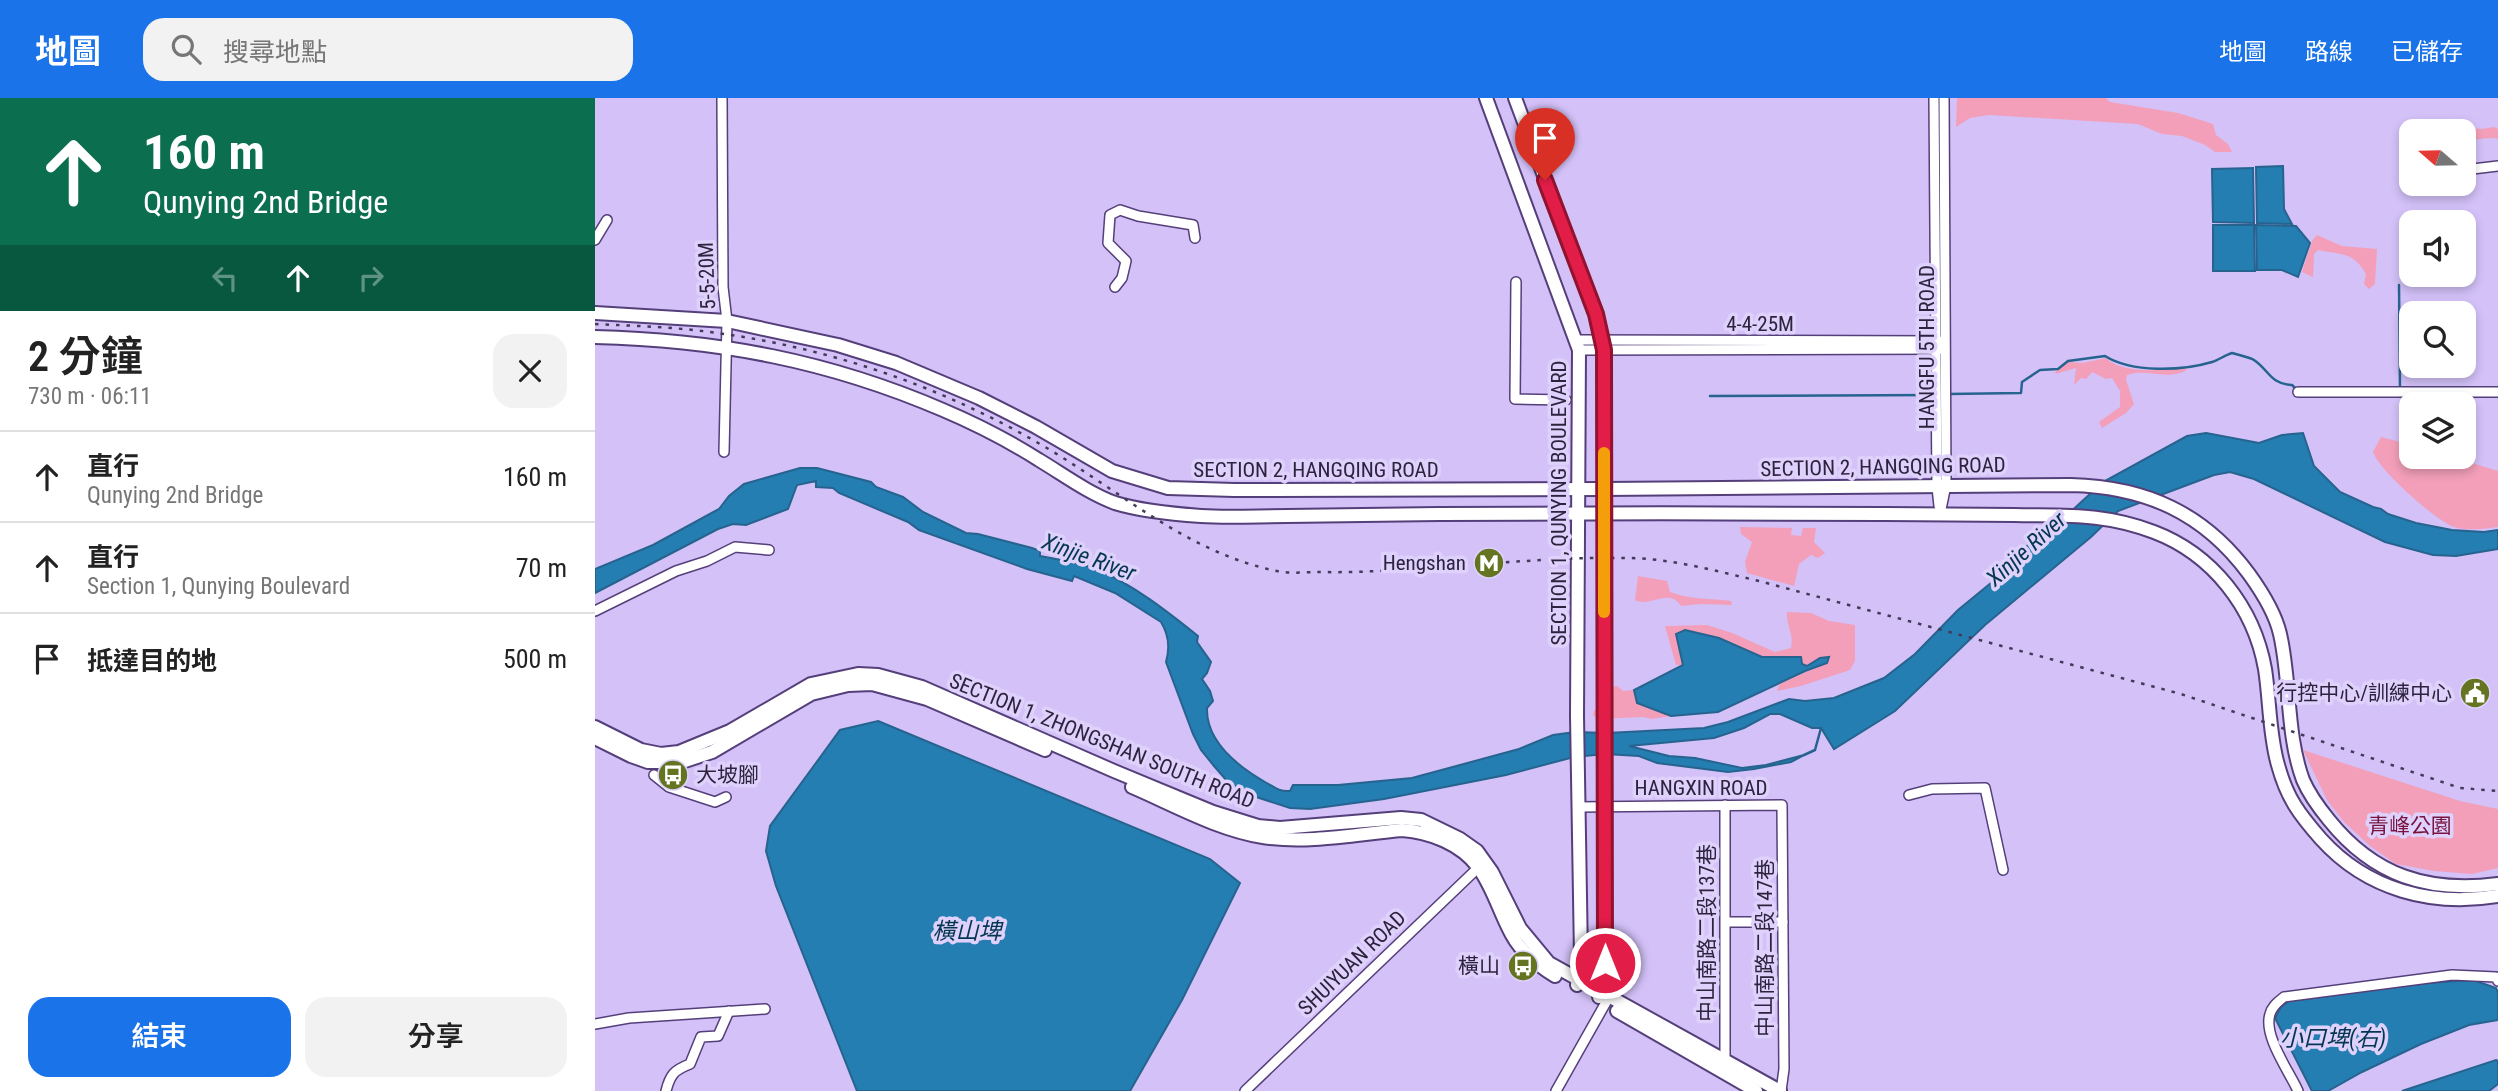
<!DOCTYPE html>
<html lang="zh-TW">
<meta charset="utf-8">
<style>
:root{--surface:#fff;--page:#f2f2f2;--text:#222;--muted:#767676;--line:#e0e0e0;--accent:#1a73e8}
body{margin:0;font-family:"Roboto Condensed","Noto Sans TC",sans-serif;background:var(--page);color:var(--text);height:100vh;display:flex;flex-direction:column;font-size:26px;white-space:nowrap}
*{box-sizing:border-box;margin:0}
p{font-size:23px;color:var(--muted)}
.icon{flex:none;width:38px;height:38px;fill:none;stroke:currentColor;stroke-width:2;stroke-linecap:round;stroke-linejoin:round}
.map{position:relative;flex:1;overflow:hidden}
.details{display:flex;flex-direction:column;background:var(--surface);width:595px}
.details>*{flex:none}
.top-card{background:#0b6e4f;color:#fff;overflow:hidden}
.needle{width:46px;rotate:290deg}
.tools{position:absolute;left:1804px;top:21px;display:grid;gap:14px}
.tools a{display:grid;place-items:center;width:77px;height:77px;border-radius:14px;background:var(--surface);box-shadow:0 4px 10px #0003;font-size:35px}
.pin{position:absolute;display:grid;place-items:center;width:60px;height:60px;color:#fff;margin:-72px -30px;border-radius:50% 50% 50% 0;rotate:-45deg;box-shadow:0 0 7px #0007}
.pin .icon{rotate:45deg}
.me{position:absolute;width:77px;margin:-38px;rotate:0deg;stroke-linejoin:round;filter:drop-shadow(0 0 5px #0008)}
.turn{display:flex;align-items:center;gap:24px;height:147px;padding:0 28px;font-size:32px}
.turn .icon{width:91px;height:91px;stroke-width:2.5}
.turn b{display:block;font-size:49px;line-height:60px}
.lanes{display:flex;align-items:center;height:66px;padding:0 28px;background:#0003;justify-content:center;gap:35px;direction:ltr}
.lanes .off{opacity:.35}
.round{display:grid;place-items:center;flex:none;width:74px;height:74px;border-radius:21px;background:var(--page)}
.overview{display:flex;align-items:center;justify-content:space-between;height:119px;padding:0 28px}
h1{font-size:42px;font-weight:600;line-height:52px}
.button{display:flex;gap:14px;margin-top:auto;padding:14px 28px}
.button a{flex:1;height:80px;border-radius:21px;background:var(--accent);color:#fff;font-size:28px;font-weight:600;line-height:80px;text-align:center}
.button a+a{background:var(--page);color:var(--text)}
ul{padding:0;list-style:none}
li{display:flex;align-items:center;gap:21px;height:91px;padding:0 28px;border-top:2px solid var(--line)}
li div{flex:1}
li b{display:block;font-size:26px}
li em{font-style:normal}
header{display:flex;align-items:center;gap:42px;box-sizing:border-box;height:98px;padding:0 35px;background:var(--accent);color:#fff}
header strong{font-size:33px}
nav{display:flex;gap:38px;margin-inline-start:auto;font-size:24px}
.search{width:490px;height:63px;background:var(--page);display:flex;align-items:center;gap:18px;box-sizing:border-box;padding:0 24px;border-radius:21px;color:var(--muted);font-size:26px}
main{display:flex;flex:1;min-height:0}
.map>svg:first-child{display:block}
.green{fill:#f39fb9}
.water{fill:#257eb2;stroke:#27638f;stroke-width:2}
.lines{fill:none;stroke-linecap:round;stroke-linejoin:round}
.stream{stroke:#27638f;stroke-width:2.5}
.street-casing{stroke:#553f7a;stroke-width:12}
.secondary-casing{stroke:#553f7a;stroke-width:16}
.street{stroke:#fff;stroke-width:9}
.secondary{stroke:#fff;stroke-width:12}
.rail{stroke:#443958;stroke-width:2.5;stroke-dasharray:3.5 7;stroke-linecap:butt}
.route-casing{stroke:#92132f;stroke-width:18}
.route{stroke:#e11d48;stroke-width:12}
.slow{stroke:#f59e0b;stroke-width:12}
.labels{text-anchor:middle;stroke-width:7;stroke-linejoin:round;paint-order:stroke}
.street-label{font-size:21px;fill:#2d233e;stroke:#ded1fb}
.poi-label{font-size:21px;fill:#2d233e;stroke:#ded1fb;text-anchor:end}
.park-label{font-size:21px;fill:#781340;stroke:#ded1fb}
.water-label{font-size:23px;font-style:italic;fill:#043651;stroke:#ded1fb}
</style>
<header>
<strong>地圖</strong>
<div class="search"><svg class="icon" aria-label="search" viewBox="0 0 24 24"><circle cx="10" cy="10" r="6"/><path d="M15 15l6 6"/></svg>搜尋地點</div>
<nav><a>地圖</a><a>路線</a><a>已儲存</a></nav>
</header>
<main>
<section class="details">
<div class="top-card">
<div class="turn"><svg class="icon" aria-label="ahead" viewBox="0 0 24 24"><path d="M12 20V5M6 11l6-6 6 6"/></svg><div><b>160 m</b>Qunying 2nd Bridge</div></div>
<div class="lanes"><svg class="icon off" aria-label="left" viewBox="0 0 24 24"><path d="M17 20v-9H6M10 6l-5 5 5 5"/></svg><svg class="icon" aria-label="ahead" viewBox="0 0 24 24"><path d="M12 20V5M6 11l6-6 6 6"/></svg><svg class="icon off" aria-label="right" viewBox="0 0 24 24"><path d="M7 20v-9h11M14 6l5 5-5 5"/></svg></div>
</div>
<div class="overview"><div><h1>2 分鐘</h1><p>730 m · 06:11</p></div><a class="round"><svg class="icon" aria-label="close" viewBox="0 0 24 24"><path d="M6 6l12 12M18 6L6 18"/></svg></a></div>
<ul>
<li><svg class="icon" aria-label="ahead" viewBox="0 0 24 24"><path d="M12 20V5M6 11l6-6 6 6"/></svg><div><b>直行</b><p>Qunying 2nd Bridge</p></div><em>160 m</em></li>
<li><svg class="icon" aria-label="ahead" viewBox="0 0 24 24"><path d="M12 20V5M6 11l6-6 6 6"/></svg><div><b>直行</b><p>Section 1, Qunying Boulevard</p></div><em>70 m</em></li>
<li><svg class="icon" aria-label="arrive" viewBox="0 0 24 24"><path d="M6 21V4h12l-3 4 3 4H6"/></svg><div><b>抵達目的地</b></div><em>500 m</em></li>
</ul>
<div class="button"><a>結束</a><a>分享</a></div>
</section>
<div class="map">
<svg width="1903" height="993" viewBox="0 0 1903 993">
<rect width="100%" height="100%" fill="#d3c1f8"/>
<g class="green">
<polygon points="1362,0 1511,0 1515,4 1583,15 1618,26 1621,37 1633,46 1637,54 1620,54 1610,47 1587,38 1567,36 1543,26 1394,17 1375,20 1361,29"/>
<path d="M 1835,26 L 1887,31 L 1899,29 L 1903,31 L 1903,41 C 1892,38 1881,43 1869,43 L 1869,33 L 1830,33 Z"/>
<path d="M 1722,137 L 1747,148 L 1782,151 L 1780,186 L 1774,191 L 1769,186 L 1771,176 C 1758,153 1746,157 1723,152 L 1719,156 L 1718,179 L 1707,174 L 1717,143 Z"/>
<path d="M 1511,260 C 1526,276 1569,273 1589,269 L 1592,272 C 1572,283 1550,270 1532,277 L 1531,282 L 1539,306 L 1531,315 L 1507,330 L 1504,324 L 1525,309 L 1525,293 L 1517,280 L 1511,281 L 1497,274 L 1491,281 L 1486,280 L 1479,287 L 1481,270 L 1460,276 L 1461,273 L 1474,264 L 1488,265 Z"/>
<path d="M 1786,339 L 1816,347 L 1816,359 L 1857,359 L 1903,373 L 1903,429 C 1890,431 1871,433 1859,429 C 1841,423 1783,371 1778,354 Z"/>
<polygon points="1145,429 1197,430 1196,437 1206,438 1208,430 1221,430 1219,444 1230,455 1223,460 1216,457 1204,466 1199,488 1152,475 1150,464 1157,444 1146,436"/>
<path d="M 1043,478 L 1072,483 L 1075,494 C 1095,502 1115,500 1136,503 L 1137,507 L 1106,506 L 1086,508 C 1074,489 1056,510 1040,502 Z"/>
<path d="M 1192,514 L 1216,515 L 1234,523 L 1260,527 L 1260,563 L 1255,572 L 1206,588 L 1182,593 L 1185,585 L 1232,565 L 1224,560 L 1212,569 L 1207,566 L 1206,559 L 1167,559 L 1124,540 L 1088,567 L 1081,567 L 1070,528 L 1112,527 L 1137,535 L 1180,554 L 1196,550 C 1199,534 1191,529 1192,514 Z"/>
<polygon points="1022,588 1028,593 1039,592 1043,605 1076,618 1057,621 1048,619 1002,621 998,617 999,612 1009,611 1013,590"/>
<polygon points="1708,652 1865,703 1903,711 1903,770 1877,776 1839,773 1801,766 1775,748 1749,724 1732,702"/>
</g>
<g class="water">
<polygon points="1688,68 1689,111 1697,126 1662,125 1661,69"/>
<polygon points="1658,70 1659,125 1618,124 1617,71"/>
<polygon points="1618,127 1659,127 1660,173 1618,173"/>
<polygon points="1661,127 1701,128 1715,145 1703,179 1687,172 1662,172"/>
<path d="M 1611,335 L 1664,345 L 1687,337 L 1708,335 L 1719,368 L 1745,394 L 1778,409 L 1786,411 L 1793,416 L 1821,425 L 1857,432 L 1889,434 L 1903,432 L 1903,451 L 1861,458 L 1838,457 L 1790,444 L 1659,381 L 1635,374 L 1619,377 L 1523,413 L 1496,439 L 1390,527 L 1300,613 L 1239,651 L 1226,630 L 1217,630 L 1185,616 L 1175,616 L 1149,630 L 1119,640 L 1034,648 L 1074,658 L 1100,660 L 1147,670 L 1171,667 L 1209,657 L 1196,664 L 1159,671 L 1133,674 L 1062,665 L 1044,658 L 1010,656 L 979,659 L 911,677 L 789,701 L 715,711 L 695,710 L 655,697 L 632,683 L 619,668 L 606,652 L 598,636 L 571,564 C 575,550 574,537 566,524 L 520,495 L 479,478 L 477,483 L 432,471 L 324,432 L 313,424 L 244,395 L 238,390 L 221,389 L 221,383 L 202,387 L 193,411 L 151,427 L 138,426 L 123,431 L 0,495 L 0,471 L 58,447 L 124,411 L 134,398 L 149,386 L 205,370 L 222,370 L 276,384 L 281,389 L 308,399 L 328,414 L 371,435 L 383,436 L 437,450 L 445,453 L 445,458 C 464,462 486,464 503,472 C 539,487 573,514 603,538 L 602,544 L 616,564 L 612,575 L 607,581 L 615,593 L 618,603 L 612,610 C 611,644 644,669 670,684 C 679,689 684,694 695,693 L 698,687 L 743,687 L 817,680 L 924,651 L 958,637 L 980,634 L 1012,635 L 1109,630 L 1133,624 L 1194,601 L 1210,603 L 1239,600 L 1289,580 L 1320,556 L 1363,512 L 1402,480 L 1435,445 L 1471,418 L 1508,384 L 1592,338 Z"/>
<polygon points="1090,532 1124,540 1167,559 1206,559 1207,566 1212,568 1225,560 1234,559 1232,565 1210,573 1123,614 1076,618 1042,605 1039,592 1088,567 1081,536"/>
<polygon points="283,623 615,761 645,785 587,902 535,993 262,993 181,788 171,753 175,728 245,632"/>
<polygon points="1878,882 1901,890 1903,895 1903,922 1874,927 1826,946 1767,974 1733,993 1717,993 1680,920 1686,909 1698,900 1817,886"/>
<polygon points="1901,962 1903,963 1903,986 1894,993 1807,993"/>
</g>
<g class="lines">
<g class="stream">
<polyline points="1804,187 1805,291"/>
<path d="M 1353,296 L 1426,295 L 1427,284 L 1445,272 L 1463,271 L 1473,263 L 1510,258 C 1537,275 1587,273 1617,264 C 1624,262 1630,257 1637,255 C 1643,257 1654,259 1659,262 C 1674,272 1675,286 1697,287 L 1701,291"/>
<polyline points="1115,298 1340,297"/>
<polyline points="1209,657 1220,652 1226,630"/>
</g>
<g class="street-casing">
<g id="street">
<polyline points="127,0 128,189 132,223 129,354"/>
<polyline points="1339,0 1342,389 1344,408"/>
<polyline points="1869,72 1903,68"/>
<polyline points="0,142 12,122"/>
<polyline points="921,184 920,301 971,302"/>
<polyline points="520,189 527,180 531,163 513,145 515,117 525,112 543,118 598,127 600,140"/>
<polyline points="981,242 1344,243"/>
<polyline points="984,252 1346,251"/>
<polyline points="1703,294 1903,294"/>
<polyline points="1345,416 1351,387 1349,0"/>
<polyline points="0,513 81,473 112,463 140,449 174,452"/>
<polyline points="59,677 74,689 120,704 131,699"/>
<polyline points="1314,697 1337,691 1390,690 1408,772"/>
<polyline points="1130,707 1130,962"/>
<polyline points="983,709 1187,707 1189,971 1186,993"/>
<polyline points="1131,824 1188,824"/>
<polyline points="0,926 34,920 170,911"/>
<path d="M 71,993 C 75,977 79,972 95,966 L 106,939 L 123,938 L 134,913"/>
<polyline points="650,993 886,767"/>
<polyline points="961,993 1014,899"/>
<path d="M 1703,993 C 1694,973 1668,938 1675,916 C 1677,908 1683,904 1689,899 L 1857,877 L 1901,879 L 1903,883"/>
</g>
</g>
<g class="secondary-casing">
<g id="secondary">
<polyline points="891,0 984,252 982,618 986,858 982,887"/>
<polyline points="920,0 1001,217 1009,252 1010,865 1004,899"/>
<path d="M 0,215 L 132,223 L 243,247 L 301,265 L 384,300 L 441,329 L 517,373 L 573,390 L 639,392 L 1009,391 L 1476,387 C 1551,389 1609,415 1654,476 C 1667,494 1680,514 1685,536 C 1696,584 1691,636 1708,682 C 1714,696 1725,711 1734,722 C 1779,778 1833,795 1903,786"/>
<path d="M 0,239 C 124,242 234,263 348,312 C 381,326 414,343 444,362 C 469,377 493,395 520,405 C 546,413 578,416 606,418 C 634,420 664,418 692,418 C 743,417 794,417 844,416 C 993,415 1141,415 1290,416 C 1333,416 1376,417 1420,417 C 1471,418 1510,415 1559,434 C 1617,456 1659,509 1670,571 C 1675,603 1674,636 1683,667 C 1692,700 1704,716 1726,741 C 1772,792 1837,809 1903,798"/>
<polyline points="0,629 46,652 66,656 84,654 135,633 216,586 263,576 283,577 327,589 519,673 618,714 663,728 685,730 806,720 826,722 865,741 882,753 897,774 925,830 954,865 1185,993"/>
<polyline points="0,640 36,658 53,664 87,664 117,654 216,596 253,587 277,586 332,601 450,652"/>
<path d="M 537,689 C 579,707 623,732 668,739 C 712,746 762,736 807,732 C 835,734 866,746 883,769 C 898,789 905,816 917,837 C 926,854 944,868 960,878"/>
<polyline points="1022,913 1161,993"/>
</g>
</g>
<use href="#street" class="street"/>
<use href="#secondary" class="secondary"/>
<path class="rail" d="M 0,226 C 41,228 82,229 122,235 C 235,250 347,289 445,346 C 523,391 592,455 682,473 C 695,476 711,474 725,474 C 770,475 814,471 859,468 C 916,464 974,459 1031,460 C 1075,460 1121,473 1164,483 L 1586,596 L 1865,690 L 1903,693"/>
</g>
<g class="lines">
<g class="route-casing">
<polyline id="route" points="950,82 1001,216 1009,252 1010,865"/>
</g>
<use href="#route" class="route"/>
<polyline class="slow" points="1009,514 1009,355"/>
</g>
<defs>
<g id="metro-disc" transform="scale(1.575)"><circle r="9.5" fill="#647421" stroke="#ded1fb"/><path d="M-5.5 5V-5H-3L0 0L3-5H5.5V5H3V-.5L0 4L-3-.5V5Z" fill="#fff"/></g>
<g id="civic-disc" transform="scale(1.575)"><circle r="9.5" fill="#647421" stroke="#ded1fb"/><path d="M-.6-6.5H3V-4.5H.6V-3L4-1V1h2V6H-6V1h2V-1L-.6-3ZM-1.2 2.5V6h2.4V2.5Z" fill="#fff"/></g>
<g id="bus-disc" transform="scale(1.575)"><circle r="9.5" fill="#647421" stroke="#ded1fb"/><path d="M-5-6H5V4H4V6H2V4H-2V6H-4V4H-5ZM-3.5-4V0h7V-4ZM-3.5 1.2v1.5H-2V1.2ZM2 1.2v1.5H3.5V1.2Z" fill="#fff"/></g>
</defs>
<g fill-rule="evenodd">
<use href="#metro-disc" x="894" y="465"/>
<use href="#civic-disc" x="1880" y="595"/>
<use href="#bus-disc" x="78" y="677"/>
<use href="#bus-disc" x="928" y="868"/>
</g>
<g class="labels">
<g class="street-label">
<text transform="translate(112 178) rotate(-92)" y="7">5-5-20M</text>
<text x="1165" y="233">4-4-25M</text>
<text transform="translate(1332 249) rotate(-90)" y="7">HANGFU 5TH ROAD</text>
<text transform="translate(1288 369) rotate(-1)" y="7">SECTION 2, HANGQING ROAD</text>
<text x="721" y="379">SECTION 2, HANGQING ROAD</text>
<text transform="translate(964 405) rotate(-90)" y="7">SECTION 1, QUNYING BOULEVARD</text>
<text transform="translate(507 643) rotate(22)" y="7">SECTION 1, ZHONGSHAN SOUTH ROAD</text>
<text x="1106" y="697">HANGXIN ROAD</text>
<text transform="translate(1112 835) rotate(-90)" y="7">中山南路二段137巷</text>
<text transform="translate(1170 850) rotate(-90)" y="7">中山南路二段147巷</text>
<text transform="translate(757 865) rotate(-44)" y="7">SHUIYUAN ROAD</text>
</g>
<g class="poi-label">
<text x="871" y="472">Hengshan</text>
<text x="1857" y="602">行控中心/訓練中心</text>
<text x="101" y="684" text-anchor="start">大坡腳</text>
<text x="905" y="875">橫山</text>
</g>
<g class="park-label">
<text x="1815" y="735">青峰公園</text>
</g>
<g class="water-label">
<text transform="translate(1431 451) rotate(-42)" y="8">Xinjie River</text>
<text transform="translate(494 459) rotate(20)" y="8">Xinjie River</text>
<text x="372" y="841">橫山埤</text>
<text x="1738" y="948">小口埤(右)</text>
</g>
</g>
</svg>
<div class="tools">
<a><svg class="needle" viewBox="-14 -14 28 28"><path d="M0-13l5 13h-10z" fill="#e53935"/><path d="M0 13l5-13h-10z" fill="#767676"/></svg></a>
<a><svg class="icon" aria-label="sound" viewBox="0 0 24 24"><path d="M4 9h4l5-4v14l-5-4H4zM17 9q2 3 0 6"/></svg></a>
<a><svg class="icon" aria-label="search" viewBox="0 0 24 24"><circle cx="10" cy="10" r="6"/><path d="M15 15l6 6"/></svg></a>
<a><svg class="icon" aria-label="layers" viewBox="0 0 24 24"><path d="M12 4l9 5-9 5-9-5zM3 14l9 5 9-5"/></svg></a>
</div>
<div class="pin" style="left:950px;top:82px;background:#d93025"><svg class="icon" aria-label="arrive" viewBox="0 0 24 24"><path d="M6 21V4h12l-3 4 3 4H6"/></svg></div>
<svg class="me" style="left:1010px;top:865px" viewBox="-20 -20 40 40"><circle r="17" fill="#e11d48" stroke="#fff" stroke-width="3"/><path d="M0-11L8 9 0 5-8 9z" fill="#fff"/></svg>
</div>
</main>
